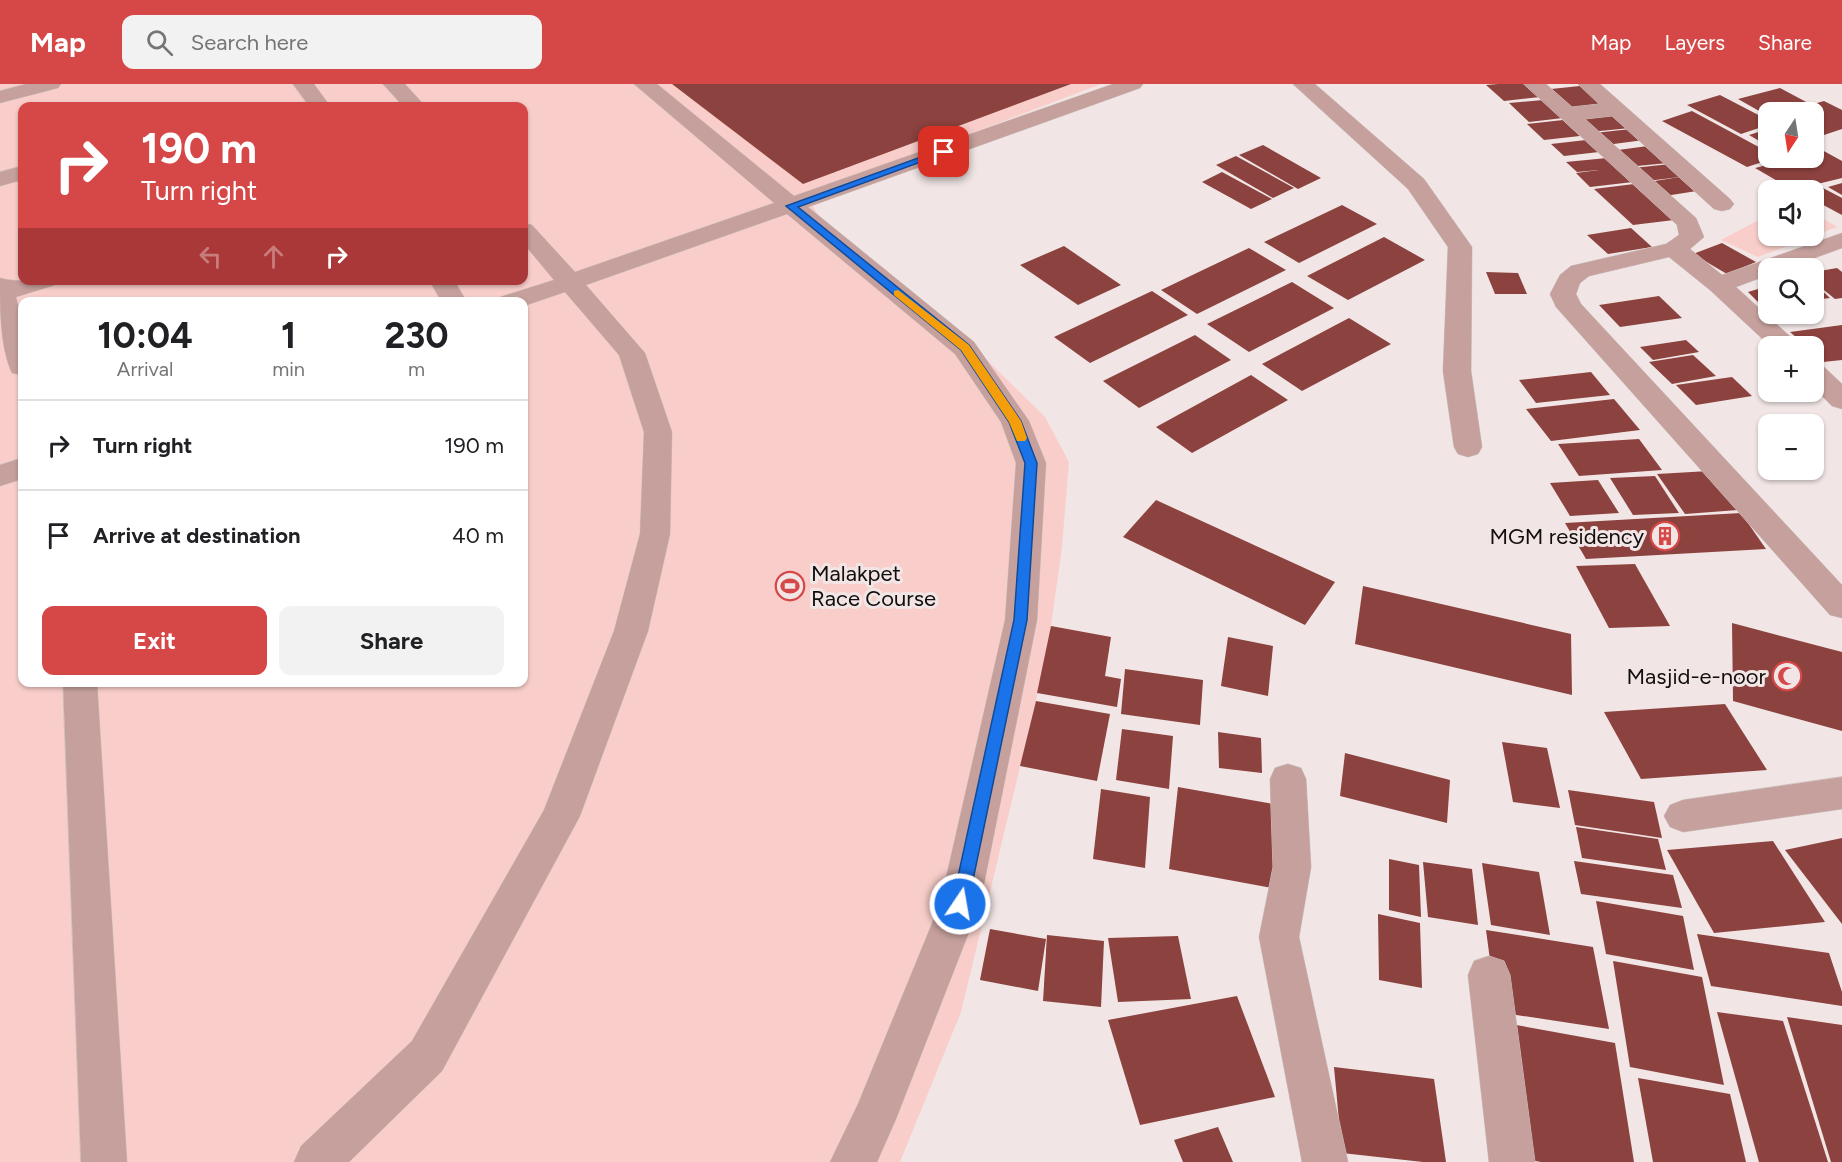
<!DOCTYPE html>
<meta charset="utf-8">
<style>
:root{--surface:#fff;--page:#f2f2f2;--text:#202124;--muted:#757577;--line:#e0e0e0;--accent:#d64747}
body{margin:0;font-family:Figtree,sans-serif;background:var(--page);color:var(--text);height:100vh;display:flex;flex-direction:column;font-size:22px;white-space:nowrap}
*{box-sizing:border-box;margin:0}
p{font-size:20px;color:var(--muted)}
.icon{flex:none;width:33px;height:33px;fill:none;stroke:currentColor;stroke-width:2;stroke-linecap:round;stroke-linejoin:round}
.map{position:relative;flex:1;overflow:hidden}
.sheet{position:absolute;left:18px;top:213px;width:510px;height:390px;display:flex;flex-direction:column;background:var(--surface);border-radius:12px;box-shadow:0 2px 4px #0004}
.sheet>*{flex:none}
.hud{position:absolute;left:18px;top:18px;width:510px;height:183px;border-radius:12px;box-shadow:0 2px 4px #0004;background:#d64747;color:#fff;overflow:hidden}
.needle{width:39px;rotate:192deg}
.fabs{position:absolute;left:1758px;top:18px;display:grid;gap:12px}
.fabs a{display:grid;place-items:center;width:66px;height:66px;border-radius:12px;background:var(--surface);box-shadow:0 2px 4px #0004;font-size:30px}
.pin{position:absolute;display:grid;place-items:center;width:51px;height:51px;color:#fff;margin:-26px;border-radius:12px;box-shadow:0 3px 9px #0006}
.me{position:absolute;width:66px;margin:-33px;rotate:12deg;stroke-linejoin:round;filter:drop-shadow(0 0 4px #0008)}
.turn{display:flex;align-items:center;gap:21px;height:126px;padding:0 24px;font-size:27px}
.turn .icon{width:78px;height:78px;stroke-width:2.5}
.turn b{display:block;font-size:42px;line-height:51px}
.lanes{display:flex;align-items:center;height:57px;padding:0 24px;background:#0003;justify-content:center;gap:30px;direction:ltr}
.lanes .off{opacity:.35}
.eta{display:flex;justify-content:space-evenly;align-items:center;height:102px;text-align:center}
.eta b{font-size:36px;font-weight:700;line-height:42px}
.primary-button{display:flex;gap:12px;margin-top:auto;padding:12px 24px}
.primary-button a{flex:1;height:69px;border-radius:12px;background:var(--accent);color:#fff;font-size:24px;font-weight:700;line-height:69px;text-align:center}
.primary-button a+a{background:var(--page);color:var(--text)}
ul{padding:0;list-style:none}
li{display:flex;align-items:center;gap:18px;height:90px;padding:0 24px;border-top:2px solid var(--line)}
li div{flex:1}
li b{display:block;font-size:22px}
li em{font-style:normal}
header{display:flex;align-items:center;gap:36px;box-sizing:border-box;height:84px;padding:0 30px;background:var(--accent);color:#fff}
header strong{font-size:28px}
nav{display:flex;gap:33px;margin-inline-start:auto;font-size:21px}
.search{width:420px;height:54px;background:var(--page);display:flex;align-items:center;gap:15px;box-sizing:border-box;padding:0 21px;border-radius:12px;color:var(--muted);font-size:22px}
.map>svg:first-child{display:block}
.green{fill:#f9ceca;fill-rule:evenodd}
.building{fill:#8c423e}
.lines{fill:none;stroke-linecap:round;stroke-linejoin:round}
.minor-casing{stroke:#cdc3c2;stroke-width:1}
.minor{fill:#c6a09c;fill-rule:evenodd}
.route{fill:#1a73e8;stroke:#114b97;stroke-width:1.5}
.slow{fill:#f59e0b}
.labels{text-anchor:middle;stroke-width:6;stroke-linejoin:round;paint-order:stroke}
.poi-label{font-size:22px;fill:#110e0d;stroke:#f1e6e5;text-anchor:end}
</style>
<header>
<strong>Map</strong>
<div class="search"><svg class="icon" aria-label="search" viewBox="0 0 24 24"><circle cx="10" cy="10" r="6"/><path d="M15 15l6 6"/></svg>Search here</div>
<nav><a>Map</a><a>Layers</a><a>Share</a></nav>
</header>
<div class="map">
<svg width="1842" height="1078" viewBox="0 0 1842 1078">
<rect width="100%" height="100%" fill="#f1e6e5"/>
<g class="green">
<path d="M 0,0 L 1101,0 L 807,112 L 822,138 L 985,274 L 1045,333 L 1069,378 L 1062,463 L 1047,571 L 961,928 L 900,1078 L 0,1078 ZM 22,22 L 524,22 L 524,196 L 22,196 ZM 22,218 L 524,218 L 524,598 L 22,598 Z"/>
<polygon points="1814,129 1837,143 1758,173 1721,156 1768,131 1768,152 1814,152"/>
</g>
<g class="building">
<polygon points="672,0 1071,0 803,100"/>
<polygon points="1498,0 1525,0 1540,13 1504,17 1486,1"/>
<polygon points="1580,2 1605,23 1575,26 1551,5"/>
<polygon points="1780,4 1810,20 1778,28 1768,28 1768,32 1738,15"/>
<polygon points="1720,11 1768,36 1768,41 1741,50 1687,21"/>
<polygon points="1543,16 1563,34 1529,38 1509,19"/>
<polygon points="1824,17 1842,26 1842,45 1818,53 1814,50 1814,28 1786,28"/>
<polygon points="1692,27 1768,68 1768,74 1775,74 1747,83 1662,37"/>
<polygon points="1614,30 1630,44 1590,48 1575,34"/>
<polygon points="1563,36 1580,52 1544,56 1527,40"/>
<polygon points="1631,45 1644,56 1606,61 1594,49"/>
<polygon points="1768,45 1768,62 1749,51"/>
<polygon points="1586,56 1599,68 1564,72 1551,60"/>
<polygon points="1263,61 1321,94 1298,105 1239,71"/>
<polygon points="1648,62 1668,79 1637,82 1618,66"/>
<polygon points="1822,66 1842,77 1842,94 1793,106 1755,84 1795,74 1814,74 1814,68"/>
<polygon points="1236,72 1294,104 1273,114 1216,81"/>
<polygon points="1607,74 1633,98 1590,103 1576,89 1599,86 1577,88 1566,78"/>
<polygon points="1670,80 1703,106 1665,112 1648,98 1680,93 1647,97 1633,84"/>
<polygon points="1222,88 1272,115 1251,125 1202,98"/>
<polygon points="1842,99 1842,111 1828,103"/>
<polygon points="1634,100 1674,136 1633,141 1594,105"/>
<polygon points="1821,103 1842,114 1842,131 1814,116 1814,106"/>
<polygon points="1342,121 1377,140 1299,179 1264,158"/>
<polygon points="1631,144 1652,163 1608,170 1587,151"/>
<polygon points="1384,153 1425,176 1348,216 1307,192"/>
<polygon points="1722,159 1756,178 1727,190 1693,170"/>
<polygon points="1064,162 1121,201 1078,221 1020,181"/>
<polygon points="1249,164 1286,186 1197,230 1161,206"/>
<polygon points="1837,184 1842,188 1842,214 1835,215 1814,198 1814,188"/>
<polygon points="1486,188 1518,189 1527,210 1495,210"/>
<polygon points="1292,198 1334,224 1249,268 1207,240"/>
<polygon points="1814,199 1830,214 1814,216"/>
<polygon points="1768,202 1768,222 1763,223 1748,208"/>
<polygon points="1152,207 1188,231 1090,279 1054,253"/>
<polygon points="1659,212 1682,234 1620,243 1599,221"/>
<polygon points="1349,234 1391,260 1302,307 1262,280"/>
<polygon points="1842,241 1842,276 1823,278 1814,269 1814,262 1806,262 1790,248"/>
<polygon points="1195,251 1231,276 1139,324 1103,297"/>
<polygon points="1686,256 1699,268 1653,276 1640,263"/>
<polygon points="1693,271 1716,292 1672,300 1649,278"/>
<polygon points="1591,288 1610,311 1536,319 1519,296"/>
<polygon points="1251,291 1288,316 1192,369 1156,343"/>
<polygon points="1732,293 1752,312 1696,321 1676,301"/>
<polygon points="1614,315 1640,346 1551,357 1526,325"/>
<polygon points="1639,355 1662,386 1579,392 1558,360"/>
<polygon points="1709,387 1738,426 1685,430 1657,390"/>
<polygon points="1655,392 1679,429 1633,431 1610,394"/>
<polygon points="1598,396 1619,429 1570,432 1550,399"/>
<polygon points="1156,416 1335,498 1305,541 1123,453"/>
<polygon points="1741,429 1766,465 1586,475 1565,439"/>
<polygon points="1635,480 1670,542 1609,544 1576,482"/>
<polygon points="1363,502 1571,550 1572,611 1355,560"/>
<polygon points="1732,539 1842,568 1842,647 1733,617"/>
<polygon points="1051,542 1111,553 1105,592 1121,595 1117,623 1037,609"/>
<polygon points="1228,553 1273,562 1268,612 1221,602"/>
<polygon points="1125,585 1203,596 1200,641 1121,630"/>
<polygon points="1036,617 1110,630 1097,697 1020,682"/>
<polygon points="1725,620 1767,686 1641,695 1604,628"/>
<polygon points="1122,645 1173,652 1169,705 1116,696"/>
<polygon points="1218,648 1261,654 1262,689 1219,684"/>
<polygon points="1502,658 1547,664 1560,724 1513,718"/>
<polygon points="1345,669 1450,696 1447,739 1340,712"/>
<polygon points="1178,703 1279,721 1277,805 1169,785"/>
<polygon points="1101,705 1150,713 1145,784 1093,775"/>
<polygon points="1568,706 1654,718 1662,754 1575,741"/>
<polygon points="1576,743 1658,755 1666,786 1582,774"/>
<polygon points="1842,754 1842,840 1785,766"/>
<polygon points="1773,757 1825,838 1714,849 1667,766"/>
<polygon points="1389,775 1419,781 1421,833 1389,826"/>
<polygon points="1574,777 1673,791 1682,824 1581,810"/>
<polygon points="1423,778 1472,785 1478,841 1428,833"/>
<polygon points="1482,779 1539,788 1550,851 1491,841"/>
<polygon points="1596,817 1683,832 1694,886 1606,870"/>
<polygon points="1378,830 1420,839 1422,904 1379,896"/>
<polygon points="990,845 1046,855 1038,907 980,896"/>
<polygon points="1486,846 1593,863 1609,945 1497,928"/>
<polygon points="1697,850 1829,869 1842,908 1842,922 1711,902"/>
<polygon points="1047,851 1104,857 1101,923 1043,917"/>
<polygon points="1178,852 1191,915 1118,918 1108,854"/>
<polygon points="1613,877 1702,893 1724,1001 1630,983"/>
<polygon points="1237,912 1275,1013 1140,1041 1108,936"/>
<polygon points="1717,928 1783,937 1828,1078 1759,1078"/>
<polygon points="1787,933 1842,941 1842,1078 1831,1078"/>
<polygon points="1505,939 1615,959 1634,1078 1541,1078 1519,1074"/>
<polygon points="1334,983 1434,995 1446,1078 1423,1078 1342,1069"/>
<polygon points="1638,994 1730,1010 1746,1078 1653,1078"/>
<polygon points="1218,1043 1233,1078 1183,1078 1174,1056"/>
</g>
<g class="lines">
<g class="minor-casing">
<g id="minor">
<polygon points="26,0 61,0 58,4 0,19 0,7"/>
<polygon points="293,0 314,0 330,22 309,22"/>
<polygon points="383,0 405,0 425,22 403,22"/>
<polygon points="634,0 657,0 794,112 1113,0 1143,0 1140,4 808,123 974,258 1029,337 1046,379 1037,536 980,820 896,1035 877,1078 830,1078 858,1020 940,820 1005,536 1016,379 1001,338 955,270 787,130 586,201 645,269 672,348 670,450 648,547 580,732 442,987 349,1078 294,1078 301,1062 412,957 544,726 614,547 640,450 644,348 619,271 565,208 524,222 524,218 497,218 500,213 554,196 524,160 524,139 532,141 575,188 774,119"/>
<polygon points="1293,0 1315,0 1424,95 1472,163 1471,287 1482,363 1478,370 1468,373 1458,370 1454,363 1443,287 1448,163 1408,105"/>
<polygon points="1524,0 1546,0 1572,23 1599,20 1578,0 1600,0 1730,115 1734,120 1730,125 1722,127 1714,125 1612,32 1585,35 1696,134 1704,153 1690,165 1722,191 1842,149 1842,164 1787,184 1768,184 1768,191 1736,203 1794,256 1798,262 1770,262 1710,206 1669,173 1589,192 1580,199 1576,210 1581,220 1842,501 1842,534 1830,531 1556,223 1550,210 1560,191 1571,182 1666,160 1679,151 1677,141"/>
<polygon points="22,82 22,96 0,102 0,88"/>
<path d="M 0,194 C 18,199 37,196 58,196 L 55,201 L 16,213 L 22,237 L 22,291 L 12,289 C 0,263 0,224 0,194 Z"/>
<polygon points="429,196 454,196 467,218 442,218"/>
<polygon points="1814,280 1824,283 1842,300 1842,325 1832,322 1814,304"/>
<polygon points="22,374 22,395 0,402 0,381"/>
<polygon points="63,598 97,598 127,1078 81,1078"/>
<polygon points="1288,680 1301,684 1306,695 1311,783 1299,853 1348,1078 1302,1078 1259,853 1273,783 1270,695 1275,684"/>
<polygon points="1842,693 1842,725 1683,748 1670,743 1664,732 1670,721 1683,716"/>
<polygon points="1489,872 1504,877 1510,891 1535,1078 1489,1078 1468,891 1474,877"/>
</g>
</g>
<use href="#minor" class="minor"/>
</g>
<polygon class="route" points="940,66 948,68 798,123 969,261 1021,337 1037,379 1027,536 968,820 966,825 960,828 954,825 952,820 1014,536 1025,379 1009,338 961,266 786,122"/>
<polygon class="slow" points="898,206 969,261 1021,337 1027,354 1025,357 1017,357 1009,338 961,266 894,211 894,207"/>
<defs>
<g id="building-ring" transform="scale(1.5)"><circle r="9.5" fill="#f1e6e5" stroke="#d64747" stroke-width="1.5"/><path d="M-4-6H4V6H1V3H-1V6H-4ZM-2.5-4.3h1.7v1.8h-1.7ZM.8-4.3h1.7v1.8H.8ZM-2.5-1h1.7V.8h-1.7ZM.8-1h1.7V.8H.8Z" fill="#d64747"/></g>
<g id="stadium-ring" transform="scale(1.5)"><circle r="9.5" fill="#f1e6e5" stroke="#d64747" stroke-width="1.5"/><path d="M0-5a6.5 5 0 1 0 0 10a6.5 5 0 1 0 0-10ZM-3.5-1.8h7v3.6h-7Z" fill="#d64747"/></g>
<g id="mosque-ring" transform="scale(1.5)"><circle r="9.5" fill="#f1e6e5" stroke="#d64747" stroke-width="1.5"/><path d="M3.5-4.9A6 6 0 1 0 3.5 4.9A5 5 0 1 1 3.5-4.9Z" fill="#d64747"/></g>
</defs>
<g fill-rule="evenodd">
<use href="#building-ring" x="1665" y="452"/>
<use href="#stadium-ring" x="790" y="502"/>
<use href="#mosque-ring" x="1787" y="592"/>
</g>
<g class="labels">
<g class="poi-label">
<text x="1644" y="460">MGM residency</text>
<text x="811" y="497" text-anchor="start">Malakpet<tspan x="811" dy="25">Race Course</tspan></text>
<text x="1766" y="600">Masjid-e-noor</text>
</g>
</g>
</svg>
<div class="fabs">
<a><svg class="needle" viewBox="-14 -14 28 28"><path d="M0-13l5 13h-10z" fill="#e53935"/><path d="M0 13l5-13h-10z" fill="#757577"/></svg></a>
<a><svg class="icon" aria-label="sound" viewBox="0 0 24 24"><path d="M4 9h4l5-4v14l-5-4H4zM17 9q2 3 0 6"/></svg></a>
<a><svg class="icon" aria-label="search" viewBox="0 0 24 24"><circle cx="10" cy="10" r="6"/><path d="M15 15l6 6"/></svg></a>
<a>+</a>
<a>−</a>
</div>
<div class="pin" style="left:944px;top:68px;background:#d93025"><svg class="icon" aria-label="arrive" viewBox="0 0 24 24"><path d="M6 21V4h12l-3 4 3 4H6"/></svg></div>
<svg class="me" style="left:960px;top:820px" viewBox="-20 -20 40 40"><circle r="17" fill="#1a73e8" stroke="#fff" stroke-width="3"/><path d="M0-11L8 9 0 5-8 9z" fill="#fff"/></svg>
<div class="hud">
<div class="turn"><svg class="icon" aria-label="right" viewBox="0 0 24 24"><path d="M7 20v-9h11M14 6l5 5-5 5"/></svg><div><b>190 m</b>Turn right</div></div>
<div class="lanes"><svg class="icon off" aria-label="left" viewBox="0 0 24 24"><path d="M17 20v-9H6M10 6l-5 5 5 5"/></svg><svg class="icon off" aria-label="ahead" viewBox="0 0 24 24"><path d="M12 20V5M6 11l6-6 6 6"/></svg><svg class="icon" aria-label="right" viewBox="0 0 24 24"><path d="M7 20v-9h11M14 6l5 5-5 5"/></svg></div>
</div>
<section class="sheet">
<div class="eta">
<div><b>10:04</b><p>Arrival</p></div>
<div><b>1</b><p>min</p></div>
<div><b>230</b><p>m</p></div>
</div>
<ul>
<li><svg class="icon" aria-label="right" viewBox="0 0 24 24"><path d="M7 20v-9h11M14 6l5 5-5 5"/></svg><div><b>Turn right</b></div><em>190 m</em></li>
<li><svg class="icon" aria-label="arrive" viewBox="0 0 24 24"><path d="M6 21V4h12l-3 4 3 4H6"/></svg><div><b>Arrive at destination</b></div><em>40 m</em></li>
</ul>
<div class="primary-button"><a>Exit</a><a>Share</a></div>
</section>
</div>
